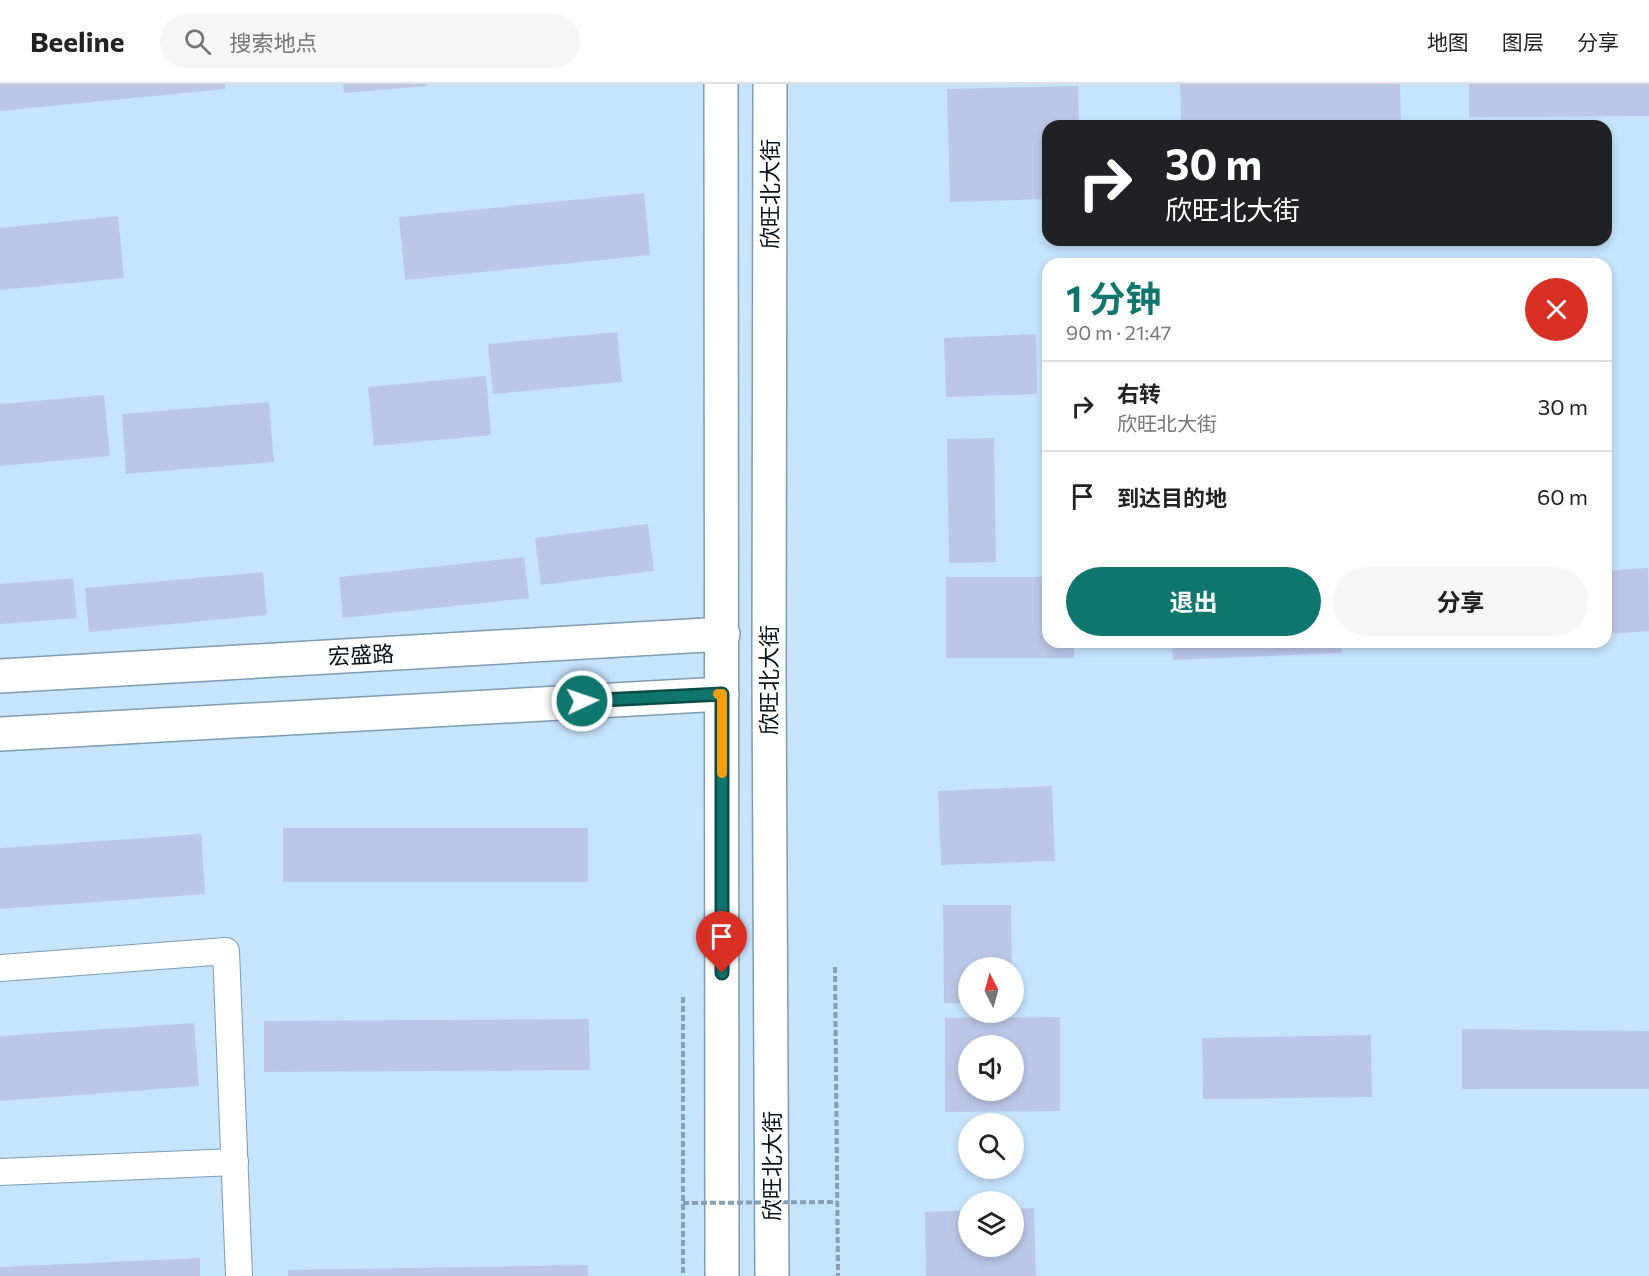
<!DOCTYPE html>
<html lang="zh">
<meta charset="utf-8">
<style>
:root{--surface:#fff;--page:#f6f6f6;--text:#222;--muted:#767676;--line:#e0e0e0;--accent:#0f766e}
body{margin:0;font-family:Commissioner,"Noto Sans SC",sans-serif;background:var(--page);color:var(--text);height:100vh;display:flex;flex-direction:column;font-size:22px;white-space:nowrap}
*{box-sizing:border-box;margin:0}
p{font-size:20px;color:var(--muted)}
.icon{flex:none;width:33px;height:33px;fill:none;stroke:currentColor;stroke-width:2;stroke-linecap:round;stroke-linejoin:round}
.map{position:relative;flex:1;overflow:hidden}
.details{position:absolute;left:1042px;top:174px;width:570px;height:390px;display:flex;flex-direction:column;background:var(--surface);border-radius:18px;box-shadow:0 3px 9px #0003}
.details>*{flex:none}
.banner{position:absolute;left:1042px;top:36px;width:570px;height:126px;border-radius:18px;box-shadow:0 3px 9px #0003;background:#202124;color:#fff;overflow:hidden}
.needle{width:39px;rotate:354deg}
.tools{position:absolute;left:958px;top:873px;display:grid;gap:12px}
.tools a{display:grid;place-items:center;width:66px;height:66px;border-radius:50%;background:var(--surface);box-shadow:0 3px 9px #0003;font-size:30px}
.pin{position:absolute;display:grid;place-items:center;width:51px;height:51px;color:#fff;margin:-62px -26px;border-radius:50% 50% 50% 0;rotate:-45deg;box-shadow:0 0 6px #0007}
.pin .icon{rotate:45deg}
.me{position:absolute;width:66px;margin:-33px;rotate:87deg;stroke-linejoin:round;filter:drop-shadow(0 0 4px #0008)}
.turn{display:flex;align-items:center;gap:21px;height:126px;padding:0 24px;font-size:27px}
.turn .icon{width:78px;height:78px;stroke-width:2.5}
.turn b{display:block;font-size:42px;line-height:51px}
.round{display:grid;place-items:center;flex:none;width:63px;height:63px;border-radius:32px;background:var(--page)}
.summary{display:flex;align-items:center;justify-content:space-between;height:102px;padding:0 24px}
h1{font-size:36px;font-weight:700;line-height:45px;color:var(--accent)}
.action{display:flex;gap:12px;margin-top:auto;padding:12px 24px}
.action a{flex:1;height:69px;border-radius:36px;background:var(--accent);color:#fff;font-size:24px;font-weight:700;line-height:69px;text-align:center}
.action a+a{background:var(--page);color:var(--text)}
ul{padding:0;list-style:none}
li{display:flex;align-items:center;gap:18px;height:90px;padding:0 24px;border-top:2px solid var(--line)}
li div{flex:1}
li b{display:block;font-size:22px}
li em{font-style:normal}
header{display:flex;align-items:center;gap:36px;box-sizing:border-box;height:84px;padding:0 30px;background:var(--surface);border-bottom:2px solid var(--line)}
header strong{font-size:28px}
nav{display:flex;gap:33px;margin-inline-start:auto;font-size:21px}
.search{width:420px;height:54px;background:var(--page);display:flex;align-items:center;gap:15px;box-sizing:border-box;padding:0 21px;border-radius:33px;color:var(--muted);font-size:22px}
.map>svg:first-child{display:block}
.building{fill:#bcc7e7;fill-rule:evenodd}
.lines{fill:none;stroke-linecap:round;stroke-linejoin:round}
.street-casing{stroke:#7f9ab2;stroke-width:28}
.secondary-casing{stroke:#7f9ab2;stroke-width:36}
.path{stroke:#899fb3;stroke-width:4;stroke-dasharray:6 3;stroke-linecap:butt}
.street{stroke:#fff;stroke-width:26}
.secondary{stroke:#fff;stroke-width:33}
.path-bridge{stroke:#899fb3;stroke-width:4;stroke-dasharray:6 3;stroke-linecap:butt}
.route-casing{stroke:#0a4d48;stroke-width:15}
.route{stroke:#0f766e;stroke-width:10}
.slow{stroke:#f59e0b;stroke-width:10}
.labels{text-anchor:middle;stroke-width:4.5;stroke-linejoin:round;paint-order:stroke}
.street-label{font-size:22px;fill:#061018;stroke:#fff}
</style>
<header>
<strong>Beeline</strong>
<div class="search"><svg class="icon" aria-label="search" viewBox="0 0 24 24"><circle cx="10" cy="10" r="6"/><path d="M15 15l6 6"/></svg>搜索地点</div>
<nav><a>地图</a><a>图层</a><a>分享</a></nav>
</header>
<div class="map">
<svg width="1649" height="1192" viewBox="0 0 1649 1192">
<rect width="100%" height="100%" fill="#c7e4fd"/>
<g class="building">
<polygon points="0,0 225,0 225,5 0,27"/>
<polygon points="343,0 427,0 427,2 344,9"/>
<polygon points="1180,0 1400,0 1401,39 1181,42"/>
<polygon points="1469,0 1649,0 1649,32 1469,33"/>
<polygon points="1078,2 1079,42 1048,42 1048,115 950,118 947,5"/>
<polygon points="644,109 650,171 405,196 399,133"/>
<polygon points="118,132 124,194 0,206 0,144"/>
<polygon points="617,248 622,298 493,310 488,260"/>
<polygon points="1036,250 1037,310 946,313 944,254"/>
<polygon points="486,292 491,351 374,362 368,303"/>
<polygon points="104,311 110,372 0,382 0,320"/>
<polygon points="269,318 274,378 126,390 122,330"/>
<polygon points="994,354 996,478 949,479 947,355"/>
<polygon points="648,440 654,487 541,501 535,454"/>
<polygon points="524,473 529,514 343,534 339,493"/>
<polygon points="1648,484 1649,547 1606,550 1606,487"/>
<polygon points="263,488 267,531 89,548 85,504"/>
<polygon points="946,493 1048,493 1048,558 1074,558 1074,574 946,574"/>
<polygon points="73,494 77,534 0,540 0,500"/>
<polygon points="1172,558 1341,558 1342,569 1173,576"/>
<polygon points="1052,702 1055,777 941,781 938,707"/>
<rect x="283" y="744" width="305" height="54"/>
<polygon points="201,750 205,810 0,825 0,764"/>
<polygon points="943,821 1011,821 1012,884 969,884 969,919 944,919"/>
<path d="M 1060,933 L 1060,1027 L 945,1028 L 945,934 ZM 969,962 L 1014,962 L 1014,1006 L 969,1006 Z"/>
<polygon points="589,935 590,986 264,988 264,937"/>
<polygon points="194,939 199,1002 0,1017 0,952"/>
<polygon points="1462,945 1649,947 1649,1005 1462,1005"/>
<polygon points="1371,951 1372,1013 1203,1015 1202,954"/>
<polygon points="1034,1124 1036,1192 926,1192 925,1128 969,1126 969,1162 1014,1162 1014,1125"/>
<polygon points="200,1174 200,1192 0,1192 0,1183"/>
<polygon points="588,1181 588,1192 288,1192 288,1186"/>
</g>
<g class="lines">
<g class="street-casing">
<g id="street">
<polyline points="0,884 226,867 239,1192"/>
<polyline points="0,1088 235,1078"/>
</g>
</g>
<g class="secondary-casing">
<g id="secondary">
<polyline points="721,0 722,1192"/>
<polyline points="770,0 769,589 772,1192"/>
<polyline points="0,592 723,550"/>
<polyline points="0,650 722,610"/>
</g>
</g>
<g class="path">
<polyline points="835,883 838,1192"/>
<polyline points="683,913 683,1192"/>
</g>
<use href="#street" class="street"/>
<use href="#secondary" class="secondary"/>
<polyline class="path-bridge" points="683,1119 837,1118"/>
</g>
<g class="lines">
<g class="route-casing">
<polyline id="route" points="582,617 722,610 722,889"/>
</g>
<use href="#route" class="route"/>
<polyline class="slow" points="718,610 722,610 722,689"/>
</g>
<g class="labels">
<g class="street-label">
<text transform="translate(770 110) rotate(-90)" y="8">欣旺北大街</text>
<text transform="translate(361 571) rotate(-3)" y="8">宏盛路</text>
<text transform="translate(769 596) rotate(-90)" y="8">欣旺北大街</text>
<text transform="translate(772 1082) rotate(-90)" y="8">欣旺北大街</text>
</g>
</g>
</svg>
<div class="tools">
<a><svg class="needle" viewBox="-14 -14 28 28"><path d="M0-13l5 13h-10z" fill="#e53935"/><path d="M0 13l5-13h-10z" fill="#767676"/></svg></a>
<a><svg class="icon" aria-label="sound" viewBox="0 0 24 24"><path d="M4 9h4l5-4v14l-5-4H4zM17 9q2 3 0 6"/></svg></a>
<a><svg class="icon" aria-label="search" viewBox="0 0 24 24"><circle cx="10" cy="10" r="6"/><path d="M15 15l6 6"/></svg></a>
<a><svg class="icon" aria-label="layers" viewBox="0 0 24 24"><path d="M12 4l9 5-9 5-9-5zM3 14l9 5 9-5"/></svg></a>
</div>
<div class="pin" style="left:722px;top:889px;background:#d93025"><svg class="icon" aria-label="arrive" viewBox="0 0 24 24"><path d="M6 21V4h12l-3 4 3 4H6"/></svg></div>
<svg class="me" style="left:582px;top:617px" viewBox="-20 -20 40 40"><circle r="17" fill="#0f766e" stroke="#fff" stroke-width="3"/><path d="M0-11L8 9 0 5-8 9z" fill="#fff"/></svg>
<div class="banner">
<div class="turn"><svg class="icon" aria-label="right" viewBox="0 0 24 24"><path d="M7 20v-9h11M14 6l5 5-5 5"/></svg><div><b>30 m</b>欣旺北大街</div></div>
</div>
<section class="details">
<div class="summary"><div><h1>1 分钟</h1><p>90 m · 21:47</p></div><a class="round" style="background:#d93025;color:#fff"><svg class="icon" aria-label="close" viewBox="0 0 24 24"><path d="M6 6l12 12M18 6L6 18"/></svg></a></div>
<ul>
<li><svg class="icon" aria-label="right" viewBox="0 0 24 24"><path d="M7 20v-9h11M14 6l5 5-5 5"/></svg><div><b>右转</b><p>欣旺北大街</p></div><em>30 m</em></li>
<li><svg class="icon" aria-label="arrive" viewBox="0 0 24 24"><path d="M6 21V4h12l-3 4 3 4H6"/></svg><div><b>到达目的地</b></div><em>60 m</em></li>
</ul>
<div class="action"><a>退出</a><a>分享</a></div>
</section>
</div>
